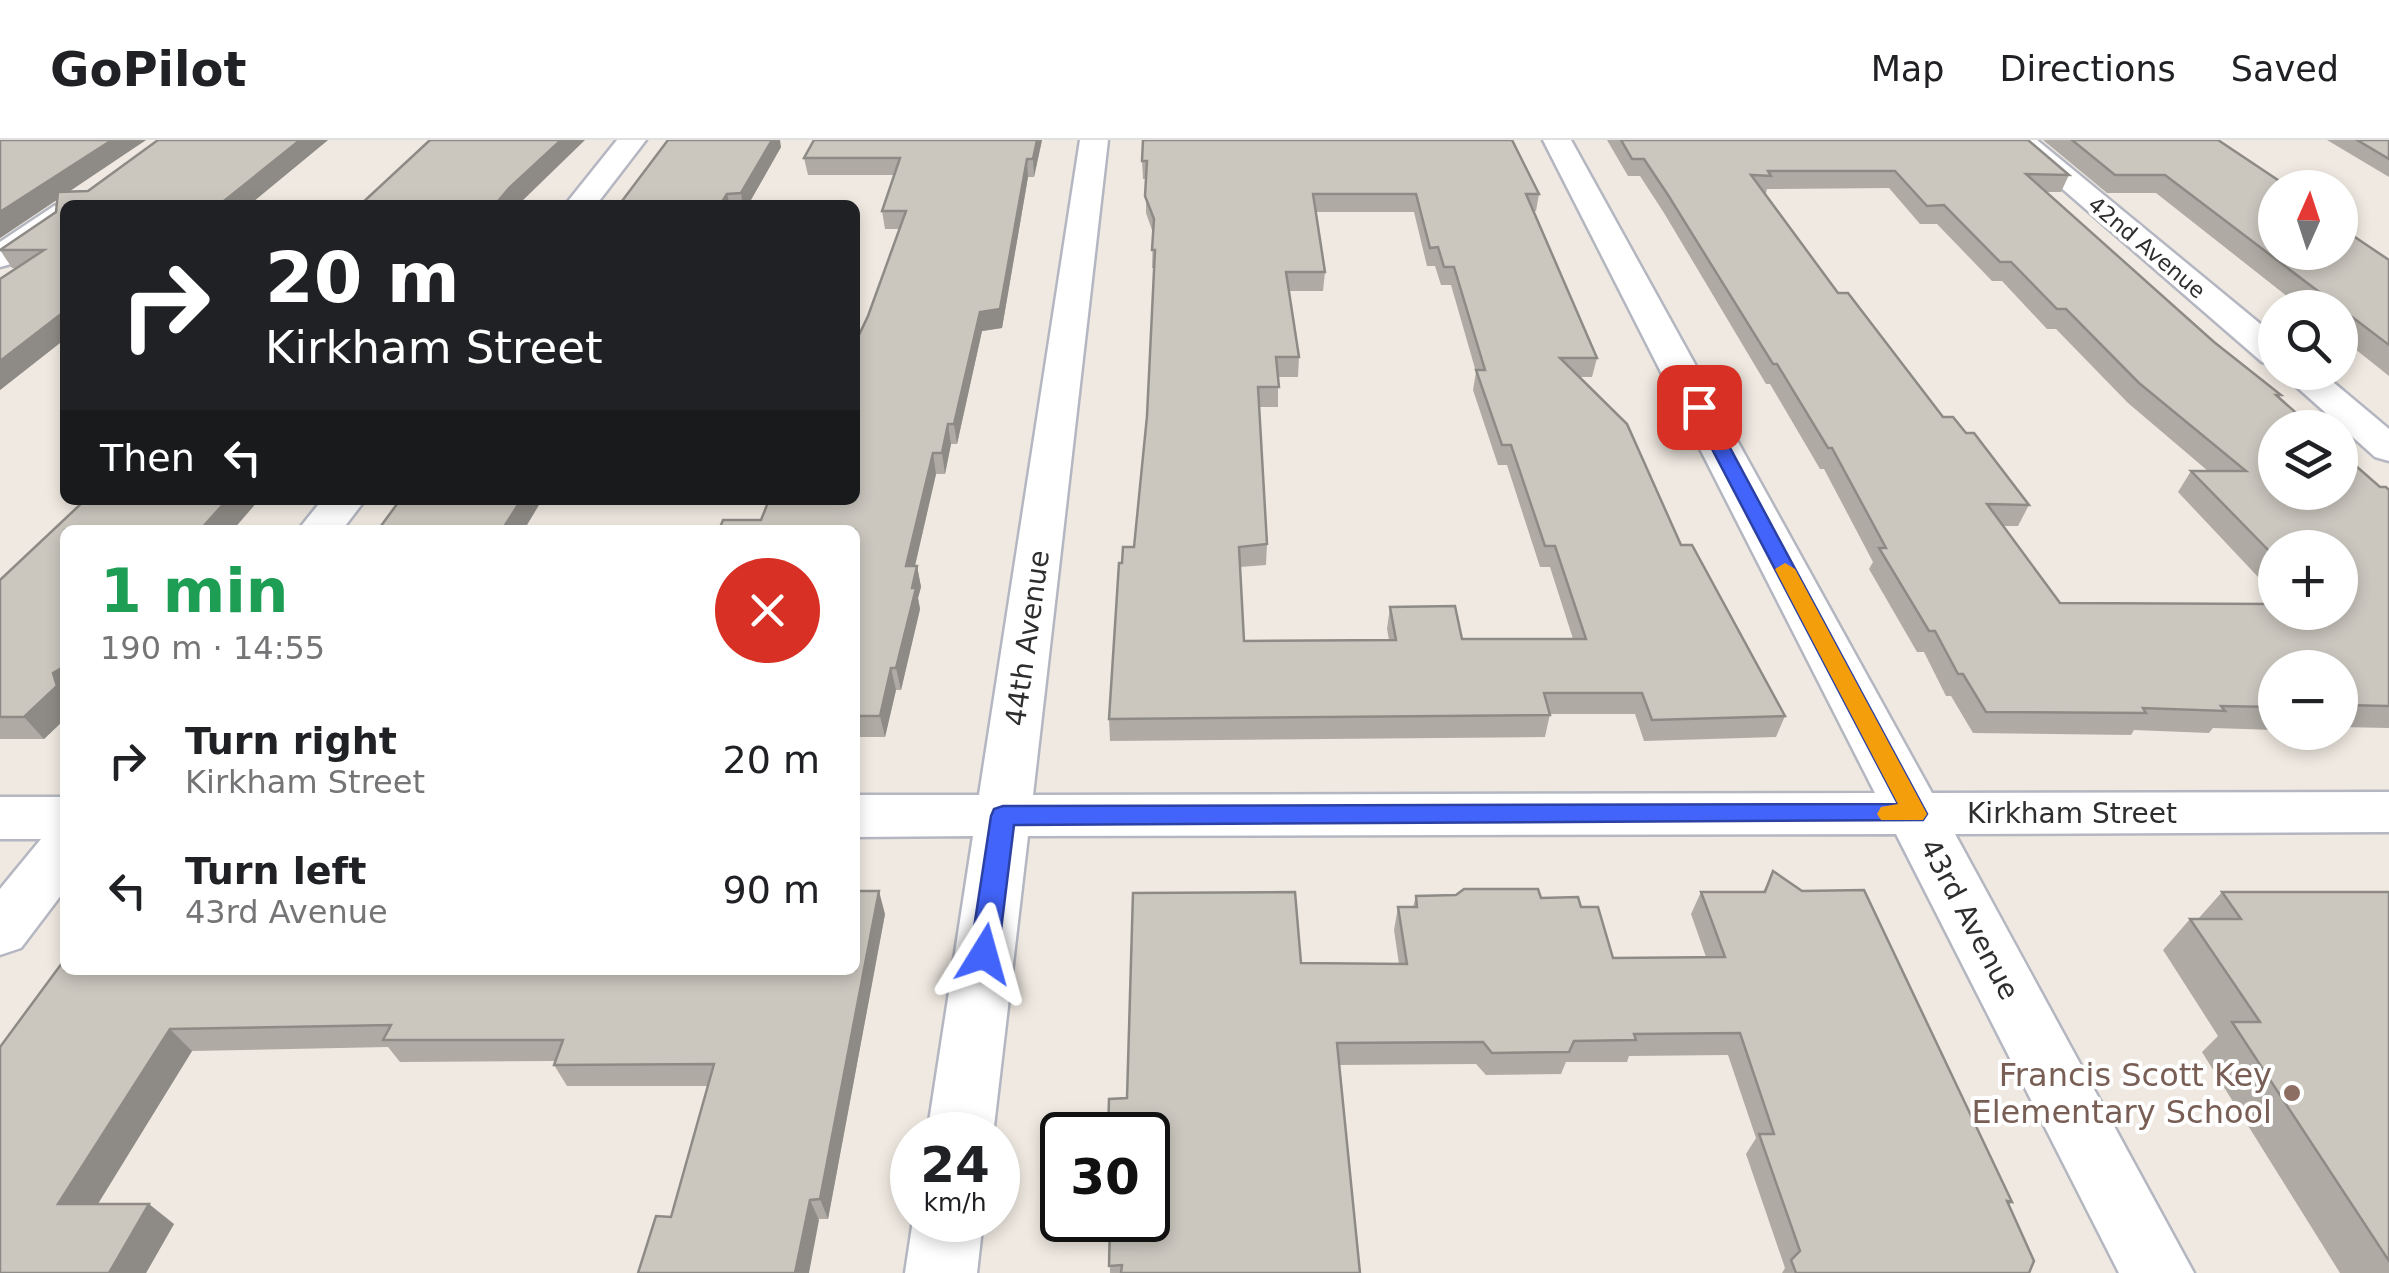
<!DOCTYPE html>
<meta charset="utf-8">
<style>
:root{--surface:#fff;--page:#f6f6f6;--text:#202124;--muted:#757577;--line:#e0e0e0}
body{margin:0;font-family:"DejaVu Sans",sans-serif;background:var(--page);color:var(--text);height:100vh;display:flex;flex-direction:column;font-size:38px;white-space:nowrap}
*{box-sizing:border-box;margin:0}
p{font-size:32px;color:var(--muted)}
.icon{flex:none;width:55px;height:55px;fill:none;stroke:currentColor;stroke-width:2;stroke-linecap:round;stroke-linejoin:round}
.map{position:relative;flex:1;overflow:hidden}
.panel{position:absolute;left:60px;top:385px;width:800px;height:450px;display:flex;flex-direction:column;background:var(--surface);border-radius:15px;box-shadow:0 5px 15px #0003}
.panel>*{flex:none}
.banner{position:absolute;left:60px;top:60px;width:800px;height:305px;border-radius:15px;box-shadow:0 5px 15px #0003;background:#202124;color:#fff;overflow:hidden}
.needle{width:65px;rotate:3deg}
.fabs{position:absolute;left:2258px;top:30px;display:grid;gap:20px}
.fabs a{display:grid;place-items:center;width:100px;height:100px;border-radius:50%;background:var(--surface);box-shadow:0 5px 15px #0003;font-size:50px}
.speed{position:absolute;left:890px;top:972px;display:flex;gap:20px;font-size:50px;font-weight:700;text-align:center}
.speed>*{display:grid;place-content:center;width:130px;height:130px;border-radius:50%;background:var(--surface);box-shadow:0 5px 15px #0003;line-height:1}
.speed small{font-size:25px;font-weight:400}
.speed .limit{border:5px solid #111;border-radius:15px;background:#fff;color:#111}
.pin{position:absolute;display:grid;place-items:center;width:85px;height:85px;color:#fff;margin:-42px;border-radius:20px;box-shadow:0 5px 15px #0006}
.me{position:absolute;width:110px;margin:-55px;rotate:8deg;stroke-linejoin:round;filter:drop-shadow(0 0 8px #0008)}
.turn{display:flex;align-items:center;gap:35px;height:210px;padding:0 40px;font-size:45px}
.turn .icon{width:130px;height:130px;stroke-width:2.5}
.turn b{display:block;font-size:70px;line-height:85px}
.then{display:flex;align-items:center;height:95px;padding:0 40px;background:#0003;gap:20px;font-size:38px}
.round{display:grid;place-items:center;flex:none;width:105px;height:105px;border-radius:52px;background:var(--page)}
.headline{display:flex;align-items:center;justify-content:space-between;height:170px;padding:0 40px}
h1{font-size:60px;font-weight:700;line-height:75px;color:#1e9e55}
ul{padding:0;list-style:none}
li{display:flex;align-items:center;gap:30px;height:130px;padding:0 40px}
li div{flex:1}
li b{display:block;font-size:38px}
li em{font-style:normal}
header{display:flex;align-items:center;gap:60px;box-sizing:border-box;height:140px;padding:0 50px;background:var(--surface);border-bottom:2px solid var(--line)}
header strong{font-size:48px}
nav{display:flex;gap:55px;margin-inline-start:auto;font-size:35px}
.map>svg:first-child{display:block}
.lines{fill:none;stroke-linecap:round;stroke-linejoin:round}
.minor-casing{stroke:#b4b7c1;stroke-width:5}
.minor{fill:#fff;fill-rule:evenodd}
.wall{fill:#afaba4;fill-rule:evenodd}
.shaded-wall{fill:#8e8b86}
.building{fill:#cbc7bf;stroke:#8e8b86;stroke-width:2.5;fill-rule:evenodd}
.route{fill:#4264fb;stroke:#2b41a3;stroke-width:2.5}
.slow{fill:#f59e0b}
.education-dot{fill:#8d6e63;stroke:#fff;stroke-width:4}
.labels{text-anchor:middle;stroke-width:8;stroke-linejoin:round;paint-order:stroke}
.far-street-label{font-size:22px;fill:#2e2e2e;stroke:#fff}
.street-label{font-size:28px;fill:#2e2e2e;stroke:#fff}
.near-education-label{font-size:32px;fill:#785e54;stroke:#fff;text-anchor:end}
</style>
<header>
<strong>GoPilot</strong>
<nav><a>Map</a><a>Directions</a><a>Saved</a></nav>
</header>
<div class="map">
<svg width="2389" height="1133" viewBox="0 0 2389 1133">
<rect width="100%" height="100%" fill="#efe9e1"/>
<g class="lines">
<g class="minor-casing">
<g id="minor">
<polygon points="617,0 646,0 596,65 565,65"/>
<polygon points="1080,0 1108,0 1033,655 1875,653 1543,0 1571,0 1932,653 2389,652 2389,692 1955,694 2194,1133 2119,1133 1896,694 1028,696 993,995 927,995 973,696 855,697 855,655 979,655"/>
<polygon points="2006,0 2037,0 2275,196 2275,225 2262,222"/>
<polygon points="65,63 74,65 65,65 65,86 11,124 0,127 0,102 54,66"/>
<polygon points="2280,232 2321,232 2389,289 2389,321 2375,317"/>
<polygon points="322,360 365,360 342,390 298,390"/>
<polygon points="0,657 65,657 65,750 21,808 0,815 0,749 41,699 0,699"/>
<polygon points="913,1080 983,1080 977,1133 905,1133"/>
</g>
</g>
<use href="#minor" class="minor"/>
</g>
<g class="wall">
<polygon points="0,0 146,0 69,51 88,51 158,0 328,0 249,65 65,65 65,199 0,250 0,139 17,128 12,128 0,110 56,72 58,59 0,98"/>
<polygon points="1042,0 1034,37 1028,37 1002,188 982,191 957,304 951,304 945,334 936,334 915,426 917,426 921,447 918,458 920,469 901,550 896,550 885,597 855,597 855,390 761,380 868,176 900,89 885,89 882,71 894,35 808,35 804,18"/>
<path d="M 1607,0 L 2028,0 L 2069,35 L 2061,52 L 2046,52 L 2214,202 L 2281,255 L 2279,257 L 2380,347 L 2389,350 L 2389,588 L 2340,587 L 2340,528 L 2275,528 L 2275,590 L 2213,588 L 2209,593 L 2134,590 L 2131,595 L 1973,593 L 1951,556 L 1946,556 L 1924,512 L 1917,512 L 1869,429 L 1873,422 L 1824,329 L 1820,329 L 1770,244 L 1766,244 L 1664,73 L 1640,36 L 1628,36 ZM 1889,48 L 1920,84 L 1937,84 L 1992,141 L 2002,141 L 2047,189 L 2056,189 L 2128,263 L 2208,331 L 2191,331 L 2178,352 L 2275,455 L 2275,408 L 2340,472 L 2060,463 L 2003,386 L 2018,386 L 2029,365 L 1966,293 L 1943,277 L 1838,153 L 1764,53 L 1766,53 L 1767,49 Z"/>
<polygon points="2043,0 2218,0 2275,48 2389,120 2389,236 2340,197 2340,168 2302,168 2156,53 2107,53"/>
<polygon points="2327,0 2389,0 2389,37"/>
<polygon points="781,7 748,65 619,65"/>
<path d="M 1142,21 L 1539,54 L 1536,71 L 1534,71 L 1597,218 L 1592,237 L 1580,237 L 1785,576 L 1776,597 L 1644,601 L 1635,574 L 1550,574 L 1545,597 L 1110,601 L 1109,579 L 1122,423 L 1134,407 L 1147,276 L 1154,128 L 1152,128 L 1153,93 L 1146,73 L 1146,39 L 1143,39 ZM 1316,72 L 1414,72 L 1427,126 L 1435,126 L 1441,145 L 1451,145 L 1476,232 L 1473,250 L 1498,325 L 1507,325 L 1540,427 L 1550,427 L 1573,499 L 1462,499 L 1390,467 L 1387,489 L 1389,500 L 1244,501 L 1240,427 L 1266,425 L 1267,404 L 1259,267 L 1278,267 L 1278,237 L 1298,237 L 1299,217 L 1289,151 L 1323,151 L 1325,132 Z"/>
<polygon points="65,390 65,579 44,599 0,599 0,440"/>
<polygon points="1773,731 2012,1062 2009,1065 2029,1133 1782,1133 1785,1128 1746,1014 1756,998 1728,915 1629,916 1627,922 1566,922 1561,934 1486,935 1476,924 1339,925 1360,1133 1110,1133 1110,1102 1107,1102 1105,1080 1127,958 1301,823 1399,824 1394,790 1398,767 1413,767 1416,756 1541,758 1581,767 1613,818 1706,817 1691,774 1701,752 1763,752"/>
<polygon points="2222,752 2389,752 2389,1133 2340,1133 2202,912 2218,896 2163,810 2190,779 2198,779"/>
<polygon points="885,774 828,1079 671,1077 708,946 567,946 554,925 555,921 400,922 388,907 192,911 97,1064 174,1084 146,1133 0,1133 0,907"/>
</g>
<g class="shaded-wall">
<polygon points="112,0 146,0 0,98 0,72"/>
<polygon points="300,0 328,0 249,65 219,65"/>
<polygon points="561,0 585,0 518,65 495,65 509,48"/>
<polygon points="772,0 780,0 781,7 748,65 743,65 741,53"/>
<polygon points="1037,0 1042,0 1034,37 1033,19"/>
<polygon points="1027,19 1028,37 1002,188 982,191 957,304 954,284 980,172"/>
<polygon points="727,54 730,65 720,65"/>
<polygon points="65,171 65,199 0,250 0,221"/>
<polygon points="948,284 951,304 945,334 942,313"/>
<polygon points="933,313 936,334 910,447 906,426"/>
<polygon points="227,360 259,360 233,390 200,390"/>
<polygon points="521,360 542,360 524,390 502,390"/>
<polygon points="917,426 921,447 918,458 920,469 901,550 896,528"/>
<polygon points="65,526 65,579 44,599 24,577 53,533"/>
<polygon points="891,528 896,550 885,597 880,576"/>
<polygon points="879,751 885,774 828,1079 820,1059"/>
<polygon points="170,889 192,911 85,1085 58,1064"/>
<polygon points="810,1060 819,1080 809,1133 795,1133"/>
<polygon points="149,1064 174,1084 146,1133 109,1133"/>
</g>
<g class="building">
<polygon points="0,0 112,0 0,72"/>
<polygon points="158,0 300,0 219,65 65,65 65,171 0,221 0,139 44,110 0,110 56,72 58,52 88,51"/>
<polygon points="430,0 561,0 509,48 495,65 360,65"/>
<polygon points="668,0 772,0 741,53 727,54 720,65 619,65"/>
<polygon points="814,0 1037,0 1033,19 1027,19 1000,169 980,172 954,284 948,284 942,313 933,313 906,426 917,426 912,448 916,448 896,528 891,528 880,576 855,576 855,390 719,390 723,380 761,380 769,360 855,360 855,199 857,199 868,176 906,71 882,71 900,18 804,18"/>
<path d="M 1143,0 L 1512,0 L 1539,54 L 1526,54 L 1597,218 L 1560,218 L 1627,284 L 1681,405 L 1692,405 L 1785,576 L 1652,580 L 1642,553 L 1544,553 L 1550,575 L 1109,579 L 1119,423 L 1122,423 L 1123,407 L 1134,407 L 1147,276 L 1155,110 L 1152,110 L 1154,79 L 1145,56 L 1147,21 L 1142,21 ZM 1313,54 L 1416,54 L 1430,108 L 1438,107 L 1444,127 L 1454,127 L 1485,230 L 1476,230 L 1502,305 L 1511,305 L 1545,406 L 1555,406 L 1586,499 L 1462,499 L 1455,466 L 1390,467 L 1396,500 L 1244,501 L 1239,407 L 1267,404 L 1258,247 L 1279,247 L 1276,217 L 1299,217 L 1286,132 L 1325,132 Z"/>
<path d="M 1621,0 L 2028,0 L 2069,35 L 2026,34 L 2214,202 L 2281,255 L 2276,255 L 2313,288 L 2275,288 L 2275,352 L 2340,352 L 2340,312 L 2380,347 L 2386,347 L 2389,350 L 2389,566 L 2343,565 L 2347,570 L 2340,570 L 2340,528 L 2275,528 L 2275,567 L 2221,566 L 2225,571 L 2143,568 L 2146,573 L 1986,572 L 1963,534 L 1958,534 L 1935,491 L 1929,491 L 1879,408 L 1886,408 L 1832,308 L 1828,308 L 1777,224 L 1773,224 L 1668,55 L 1644,19 L 1632,19 ZM 1768,31 L 1895,31 L 1927,66 L 1944,65 L 2000,122 L 2011,122 L 2057,169 L 2066,169 L 2139,243 L 2246,331 L 2191,331 L 2275,417 L 2275,408 L 2340,408 L 2340,472 L 2275,472 L 2275,464 L 2060,463 L 1987,364 L 2029,365 L 1974,293 L 1966,293 L 1953,277 L 1943,277 L 1848,153 L 1838,153 L 1751,35 L 1771,36 Z"/>
<polygon points="2072,0 2218,0 2290,48 2275,48 2275,112 2340,112 2340,87 2389,120 2389,205 2165,35 2115,35"/>
<polygon points="2357,0 2389,0 2389,19"/>
<polygon points="85,360 227,360 200,390 65,390 65,526 53,533 57,546 24,577 0,577 0,440"/>
<polygon points="400,360 521,360 502,390 378,390"/>
<polygon points="1773,731 1802,751 1864,750 2012,1062 2007,1061 2034,1121 2029,1133 1796,1133 1791,1120 1800,1111 1759,994 1774,994 1740,893 1634,894 1636,900 1574,901 1569,912 1492,913 1483,902 1337,903 1360,1133 1121,1133 1122,1125 1109,1126 1110,1082 1105,1082 1105,1080 1148,1080 1148,995 1108,995 1109,959 1127,958 1133,753 1295,752 1301,823 1407,824 1398,767 1417,767 1416,756 1456,755 1464,749 1538,749 1541,758 1578,757 1581,767 1598,767 1613,818 1725,817 1701,752 1765,752"/>
<polygon points="855,751 879,751 820,1059 810,1060 795,1133 638,1133 656,1076 671,1077 714,924 554,925 563,900 383,900 391,885 170,889 58,1064 149,1064 109,1133 0,1133 0,907 65,819 65,830 855,830"/>
<polygon points="2222,752 2389,752 2389,1121 2232,882 2260,882 2190,779 2241,779"/>
</g>
<polygon class="route" points="1699,262 1708,267 1927,674 1923,680 1014,685 998,814 994,821 984,825 974,821 970,814 991,676 994,669 1003,666 1898,664 1690,267"/>
<polygon class="slow" points="1785,423 1795,429 1927,674 1923,680 1881,680 1877,674 1881,667 1898,664 1775,429"/>
<circle class="education-dot" cx="2292" cy="953" r="10"/>
<g class="labels">
<g class="far-street-label">
<text transform="translate(2147 107) rotate(40)" y="8">42nd Avenue</text>
</g>
<g class="street-label">
<text transform="translate(1027 498) rotate(-82)" y="10">44th Avenue</text>
<text x="2072" y="683">Kirkham Street</text>
<text transform="translate(1970 779) rotate(62)" y="10">43rd Avenue</text>
</g>
<g class="near-education-label">
<text x="2272" y="946">Francis Scott Key<tspan x="2272" dy="37">Elementary School</tspan></text>
</g>
</g>
</svg>
<div class="fabs">
<a><svg class="needle" viewBox="-14 -14 28 28"><path d="M0-13l5 13h-10z" fill="#e53935"/><path d="M0 13l5-13h-10z" fill="#757577"/></svg></a>
<a><svg class="icon" aria-label="search" viewBox="0 0 24 24"><circle cx="10" cy="10" r="6"/><path d="M15 15l6 6"/></svg></a>
<a><svg class="icon" aria-label="layers" viewBox="0 0 24 24"><path d="M12 4l9 5-9 5-9-5zM3 14l9 5 9-5"/></svg></a>
<a>+</a>
<a>−</a>
</div>
<div class="speed"><div>24<small>km/h</small></div><div class="limit">30</div></div>
<div class="pin" style="left:1699px;top:267px;background:#d93025"><svg class="icon" aria-label="arrive" viewBox="0 0 24 24"><path d="M6 21V4h12l-3 4 3 4H6"/></svg></div>
<svg class="me" style="left:984px;top:814px" viewBox="-20 -20 40 40"><path d="M0-17L14 15 0 8-14 15z" fill="#4264fb" stroke="#fff" stroke-width="4"/></svg>
<div class="banner">
<div class="turn"><svg class="icon" aria-label="right" viewBox="0 0 24 24"><path d="M7 20v-9h11M14 6l5 5-5 5"/></svg><div><b>20 m</b>Kirkham Street</div></div>
<div class="then">Then<svg class="icon" aria-label="left" viewBox="0 0 24 24"><path d="M17 20v-9H6M10 6l-5 5 5 5"/></svg></div>
</div>
<section class="panel">
<div class="headline"><div><h1>1 min</h1><p>190 m · 14:55</p></div><a class="round" style="background:#d93025;color:#fff"><svg class="icon" aria-label="close" viewBox="0 0 24 24"><path d="M6 6l12 12M18 6L6 18"/></svg></a></div>
<ul>
<li><svg class="icon" aria-label="right" viewBox="0 0 24 24"><path d="M7 20v-9h11M14 6l5 5-5 5"/></svg><div><b>Turn right</b><p>Kirkham Street</p></div><em>20 m</em></li>
<li><svg class="icon" aria-label="left" viewBox="0 0 24 24"><path d="M17 20v-9H6M10 6l-5 5 5 5"/></svg><div><b>Turn left</b><p>43rd Avenue</p></div><em>90 m</em></li>
</ul>
</section>
</div>
